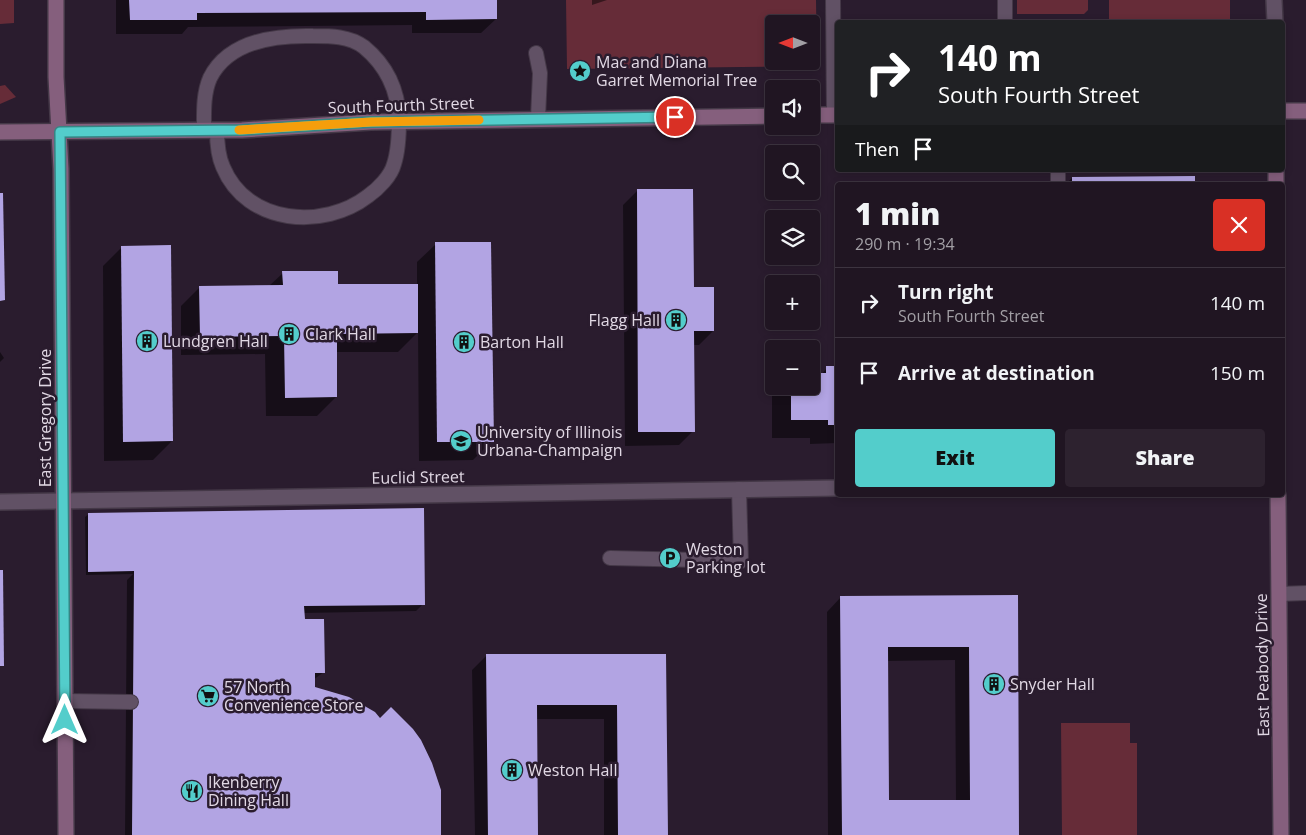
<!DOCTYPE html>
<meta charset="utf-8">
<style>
:root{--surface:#201522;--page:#2d222f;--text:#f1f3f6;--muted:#a29fa5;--line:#3d3440;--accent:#53cdcb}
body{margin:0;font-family:"Open Sans",sans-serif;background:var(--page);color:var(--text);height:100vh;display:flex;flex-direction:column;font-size:19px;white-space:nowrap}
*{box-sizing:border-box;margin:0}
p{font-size:16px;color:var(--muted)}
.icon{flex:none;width:28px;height:28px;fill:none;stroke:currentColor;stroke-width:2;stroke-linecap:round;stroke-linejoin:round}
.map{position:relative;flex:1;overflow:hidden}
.side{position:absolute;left:835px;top:182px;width:450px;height:315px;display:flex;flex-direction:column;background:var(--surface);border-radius:5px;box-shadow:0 2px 8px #0003,0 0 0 1px var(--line)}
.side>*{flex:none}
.guide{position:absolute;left:835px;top:20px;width:450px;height:152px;border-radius:5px;box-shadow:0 2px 8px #0003,0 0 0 1px var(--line);background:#202124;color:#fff;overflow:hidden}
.needle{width:32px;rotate:270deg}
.tools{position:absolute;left:765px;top:15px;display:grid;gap:10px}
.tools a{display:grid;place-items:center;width:55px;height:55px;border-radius:5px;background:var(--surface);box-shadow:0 2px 8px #0003,0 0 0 1px var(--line);font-size:25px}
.pin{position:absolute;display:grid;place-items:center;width:42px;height:42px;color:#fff;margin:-21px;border:2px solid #fff;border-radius:50%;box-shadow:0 1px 5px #0007}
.me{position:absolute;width:55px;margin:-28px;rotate:0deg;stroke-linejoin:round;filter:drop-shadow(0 0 4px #0008)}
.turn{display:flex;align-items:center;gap:18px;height:105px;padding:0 20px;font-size:22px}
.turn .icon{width:65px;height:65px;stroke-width:2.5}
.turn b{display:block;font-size:35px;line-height:42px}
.then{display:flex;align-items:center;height:48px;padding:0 20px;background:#0003;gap:10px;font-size:19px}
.round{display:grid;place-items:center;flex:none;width:52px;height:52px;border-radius:5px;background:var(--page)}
.headline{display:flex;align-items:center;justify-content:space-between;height:85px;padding:0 20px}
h1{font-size:30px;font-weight:800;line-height:38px}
.button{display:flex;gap:10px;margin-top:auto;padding:10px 20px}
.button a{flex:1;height:58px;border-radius:5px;background:var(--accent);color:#111;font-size:20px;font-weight:800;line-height:58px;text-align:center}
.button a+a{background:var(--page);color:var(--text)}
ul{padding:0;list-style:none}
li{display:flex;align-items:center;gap:15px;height:70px;padding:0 20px;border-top:1px solid var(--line)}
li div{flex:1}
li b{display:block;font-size:19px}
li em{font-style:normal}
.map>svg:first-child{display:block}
.green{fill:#662c38;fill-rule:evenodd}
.shadow{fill:#0007;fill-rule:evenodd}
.building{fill:#b2a4e3;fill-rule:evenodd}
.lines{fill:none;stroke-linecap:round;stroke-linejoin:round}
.lane-casing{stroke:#443847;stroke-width:16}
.street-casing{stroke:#443847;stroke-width:18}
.secondary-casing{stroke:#443847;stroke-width:18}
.lane{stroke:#615165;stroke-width:14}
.street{stroke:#615165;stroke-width:15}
.secondary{stroke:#855f7d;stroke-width:15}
.route-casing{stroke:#368584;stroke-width:12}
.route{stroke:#53cdcb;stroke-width:9}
.slow{stroke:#f59e0b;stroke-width:9}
.labels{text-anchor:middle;stroke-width:5;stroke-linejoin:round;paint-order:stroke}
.poi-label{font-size:16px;fill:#e1d8e4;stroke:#2a1c2e;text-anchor:start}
.street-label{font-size:16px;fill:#e1d8e4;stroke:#2a1c2e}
</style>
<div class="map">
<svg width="1306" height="835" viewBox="0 0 1306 835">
<rect width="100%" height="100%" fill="#2a1c2e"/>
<g class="green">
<polygon points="0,0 14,0 14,23 0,24"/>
<path d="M 566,0 L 816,0 L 817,66 L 567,69 ZM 774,24 L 811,24 L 811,61 L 774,61 Z"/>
<polygon points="1017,0 1088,0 1088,10 1084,14 1017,14"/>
<rect x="1109" y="0" width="121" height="22"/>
<polygon points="5,85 16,97 0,104 0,86"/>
<polygon points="1061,723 1130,723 1130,743 1137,743 1137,835 1062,835"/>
</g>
<g class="shadow">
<polygon points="116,0 495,0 496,19 481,33 412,33 412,25 188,27 182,34 116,34"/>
<polygon points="592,0 607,0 592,5"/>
<polygon points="1072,178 1194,185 1065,185"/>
<polygon points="637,191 713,331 699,345 693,345 693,431 679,445 625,446 623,205"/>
<polygon points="436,244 492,441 473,460 419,461 418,332 398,352 336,352 336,397 317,416 266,416 265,354 181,355 181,306 200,287 269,286 283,273 336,286 417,285 417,262"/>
<polygon points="122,247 172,441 153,460 104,461 103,266"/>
<polygon points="0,352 4,358 0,362"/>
<polygon points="827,368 838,368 838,443 810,444 810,438 772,438 772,393 779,386 811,386"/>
<polygon points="89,514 423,604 416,611 303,613 303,620 324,672 313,680 313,688 437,779 441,805 440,835 125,835 127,580 133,574 86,575 85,517"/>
<path d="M 1016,596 L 1018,835 L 828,835 L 827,612 L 841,597 ZM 955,660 L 956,801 L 888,802 L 887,661 Z"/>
<polygon points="486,656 664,656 666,835 604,835 604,719 536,719 536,835 475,835 472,670"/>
</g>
<g class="building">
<polygon points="129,0 497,0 497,19 426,20 426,12 197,13 197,20 130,20"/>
<polygon points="1195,176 1195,185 1072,185 1072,177"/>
<polygon points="637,189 693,189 694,287 714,287 714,331 694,331 695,432 638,432"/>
<polygon points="0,193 3,193 5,300 0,301"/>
<polygon points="435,242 491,242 494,442 437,442"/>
<polygon points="171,245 173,441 123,442 121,246"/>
<polygon points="282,271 338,271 338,284 418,284 418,333 337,334 337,397 285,398 284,336 200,337 199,286 283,285"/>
<polygon points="826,366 838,366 838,425 828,425 828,420 791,420 791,386 811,386 811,373 826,373"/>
<polygon points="424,508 425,605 304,606 305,619 324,619 325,673 315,673 315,687 349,697 375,712 380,718 391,707 413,729 421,740 432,763 441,790 441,835 132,835 134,571 88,572 88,513"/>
<polygon points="0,570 3,570 4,666 0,666"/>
<path d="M 1018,595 L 1019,835 L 842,835 L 840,596 ZM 888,647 L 969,647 L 970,800 L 889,800 Z"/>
<polygon points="486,654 666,654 668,835 618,835 617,705 537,705 538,835 488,835"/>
</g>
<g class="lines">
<g class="lane-casing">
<g id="lane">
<polyline points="833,0 834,115"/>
<polyline points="1005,22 1005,0"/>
<polyline points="536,53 540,73 538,118"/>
<path d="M 204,130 C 204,113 203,94 210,78 C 229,40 276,35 313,36 C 331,36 349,36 364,47 C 387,66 398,90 399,119 C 399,132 398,152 394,164 C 391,176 378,189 368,196 C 324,230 247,225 223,167 C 218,156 217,143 217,130"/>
<polyline points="1058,185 1058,170"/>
<polyline points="610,558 741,561 739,489"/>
<polyline points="1279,594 1306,593"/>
<polyline points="65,701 131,702"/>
</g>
</g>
<g class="street-casing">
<g id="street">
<polyline points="1274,0 1275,22"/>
<polyline points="0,502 838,488"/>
</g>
</g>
<g class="secondary-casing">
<g id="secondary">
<polyline points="56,0 56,77 61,169 66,835"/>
<polyline points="1282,111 1306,111"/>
<polyline points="811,115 838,115"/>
<polyline points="0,132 242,130 371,122 774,116"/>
<polyline points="1276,170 1276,185"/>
<polyline points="1278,495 1281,835"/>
</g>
</g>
<use href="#lane" class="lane"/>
<use href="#street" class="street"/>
<use href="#secondary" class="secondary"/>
</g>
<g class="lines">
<g class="route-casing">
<polyline id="route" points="65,720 60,132 242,130 371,122 675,117"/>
</g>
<use href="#route" class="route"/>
<polyline class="slow" points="239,130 371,122 479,120"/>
</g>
<defs>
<g id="sight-disc" transform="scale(1.125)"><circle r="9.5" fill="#53cdcb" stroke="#2a1c2e"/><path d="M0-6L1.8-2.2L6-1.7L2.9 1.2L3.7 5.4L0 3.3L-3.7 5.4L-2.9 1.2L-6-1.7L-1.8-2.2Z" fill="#111"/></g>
<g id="building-disc" transform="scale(1.125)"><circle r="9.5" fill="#53cdcb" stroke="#2a1c2e"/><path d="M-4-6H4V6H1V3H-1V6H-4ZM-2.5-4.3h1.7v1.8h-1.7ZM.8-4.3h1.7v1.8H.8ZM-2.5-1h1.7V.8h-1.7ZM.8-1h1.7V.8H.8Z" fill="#111"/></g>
<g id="university-disc" transform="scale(1.125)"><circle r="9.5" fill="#53cdcb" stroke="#2a1c2e"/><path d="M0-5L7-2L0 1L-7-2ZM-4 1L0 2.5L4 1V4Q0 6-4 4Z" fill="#111"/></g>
<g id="parking-disc" transform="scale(1.125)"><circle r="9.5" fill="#53cdcb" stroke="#2a1c2e"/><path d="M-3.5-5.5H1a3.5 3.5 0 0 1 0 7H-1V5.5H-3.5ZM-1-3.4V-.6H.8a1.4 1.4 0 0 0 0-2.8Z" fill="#111"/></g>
<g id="supermarket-disc" transform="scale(1.125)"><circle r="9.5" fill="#53cdcb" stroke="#2a1c2e"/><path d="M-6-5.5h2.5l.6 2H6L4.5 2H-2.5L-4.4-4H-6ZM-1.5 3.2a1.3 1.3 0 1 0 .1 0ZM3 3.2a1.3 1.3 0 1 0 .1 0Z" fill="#111"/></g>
<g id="restaurant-disc" transform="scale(1.125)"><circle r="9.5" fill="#53cdcb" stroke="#2a1c2e"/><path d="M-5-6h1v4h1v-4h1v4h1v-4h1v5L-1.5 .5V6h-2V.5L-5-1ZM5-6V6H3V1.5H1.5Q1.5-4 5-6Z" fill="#111"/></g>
</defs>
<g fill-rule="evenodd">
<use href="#sight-disc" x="580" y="71"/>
<use href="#building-disc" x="676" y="320"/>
<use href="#building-disc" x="289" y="334"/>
<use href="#building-disc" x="147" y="341"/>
<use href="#building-disc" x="464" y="342"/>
<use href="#university-disc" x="461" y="441"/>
<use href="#parking-disc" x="670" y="558"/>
<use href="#building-disc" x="994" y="684"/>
<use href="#supermarket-disc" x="208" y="696"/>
<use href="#building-disc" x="512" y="770"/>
<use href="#restaurant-disc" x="192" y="791"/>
</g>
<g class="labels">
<g class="poi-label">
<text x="596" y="68">Mac and Diana<tspan x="596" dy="18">Garret Memorial Tree</tspan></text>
<text x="660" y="326" text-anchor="end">Flagg Hall</text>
<text x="305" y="340">Clark Hall</text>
<text x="163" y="347">Lundgren Hall</text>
<text x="480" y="348">Barton Hall</text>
<text x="477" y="438">University of Illinois<tspan x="477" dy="18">Urbana-Champaign</tspan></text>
<text x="686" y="555">Weston<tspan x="686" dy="18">Parking lot</tspan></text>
<text x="1010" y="690">Snyder Hall</text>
<text x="224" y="693">57 North<tspan x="224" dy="18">Convenience Store</tspan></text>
<text x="528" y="776">Weston Hall</text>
<text x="208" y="788">Ikenberry<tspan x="208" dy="18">Dining Hall</tspan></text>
</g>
<g class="street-label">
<text transform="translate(401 105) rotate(-2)" y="6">South Fourth Street</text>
<text transform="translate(45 418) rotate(-90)" y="6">East Gregory Drive</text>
<text transform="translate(418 477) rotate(-1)" y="6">Euclid Street</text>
<text transform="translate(1262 665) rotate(-91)" y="6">East Peabody Drive</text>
</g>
</g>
</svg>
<div class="tools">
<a><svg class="needle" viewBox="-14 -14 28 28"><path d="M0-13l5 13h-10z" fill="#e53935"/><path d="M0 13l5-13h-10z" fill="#a29fa5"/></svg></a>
<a><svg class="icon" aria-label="sound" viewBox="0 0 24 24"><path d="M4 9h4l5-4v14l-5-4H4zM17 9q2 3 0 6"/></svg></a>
<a><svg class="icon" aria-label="search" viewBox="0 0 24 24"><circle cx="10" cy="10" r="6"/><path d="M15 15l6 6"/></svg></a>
<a><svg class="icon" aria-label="layers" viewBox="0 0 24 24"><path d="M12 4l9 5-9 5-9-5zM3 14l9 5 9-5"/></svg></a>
<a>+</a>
<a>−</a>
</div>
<div class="pin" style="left:675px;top:117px;background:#d93025"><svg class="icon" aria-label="arrive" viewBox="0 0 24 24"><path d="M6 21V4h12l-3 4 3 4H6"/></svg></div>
<svg class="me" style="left:65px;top:720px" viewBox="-20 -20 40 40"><path d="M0-17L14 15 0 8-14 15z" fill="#53cdcb" stroke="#fff" stroke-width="4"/></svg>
<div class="guide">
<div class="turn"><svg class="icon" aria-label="right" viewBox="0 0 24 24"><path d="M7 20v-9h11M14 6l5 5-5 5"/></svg><div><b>140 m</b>South Fourth Street</div></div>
<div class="then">Then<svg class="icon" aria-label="arrive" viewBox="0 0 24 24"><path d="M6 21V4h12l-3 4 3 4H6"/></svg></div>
</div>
<section class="side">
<div class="headline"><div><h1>1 min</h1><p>290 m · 19:34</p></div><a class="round" style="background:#d93025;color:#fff"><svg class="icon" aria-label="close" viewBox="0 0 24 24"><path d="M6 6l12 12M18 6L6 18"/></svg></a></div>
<ul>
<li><svg class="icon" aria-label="right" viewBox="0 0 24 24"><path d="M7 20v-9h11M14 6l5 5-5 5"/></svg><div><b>Turn right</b><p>South Fourth Street</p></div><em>140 m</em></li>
<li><svg class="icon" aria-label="arrive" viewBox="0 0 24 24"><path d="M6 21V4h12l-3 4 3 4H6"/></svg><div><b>Arrive at destination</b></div><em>150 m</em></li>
</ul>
<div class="button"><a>Exit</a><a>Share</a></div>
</section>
</div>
